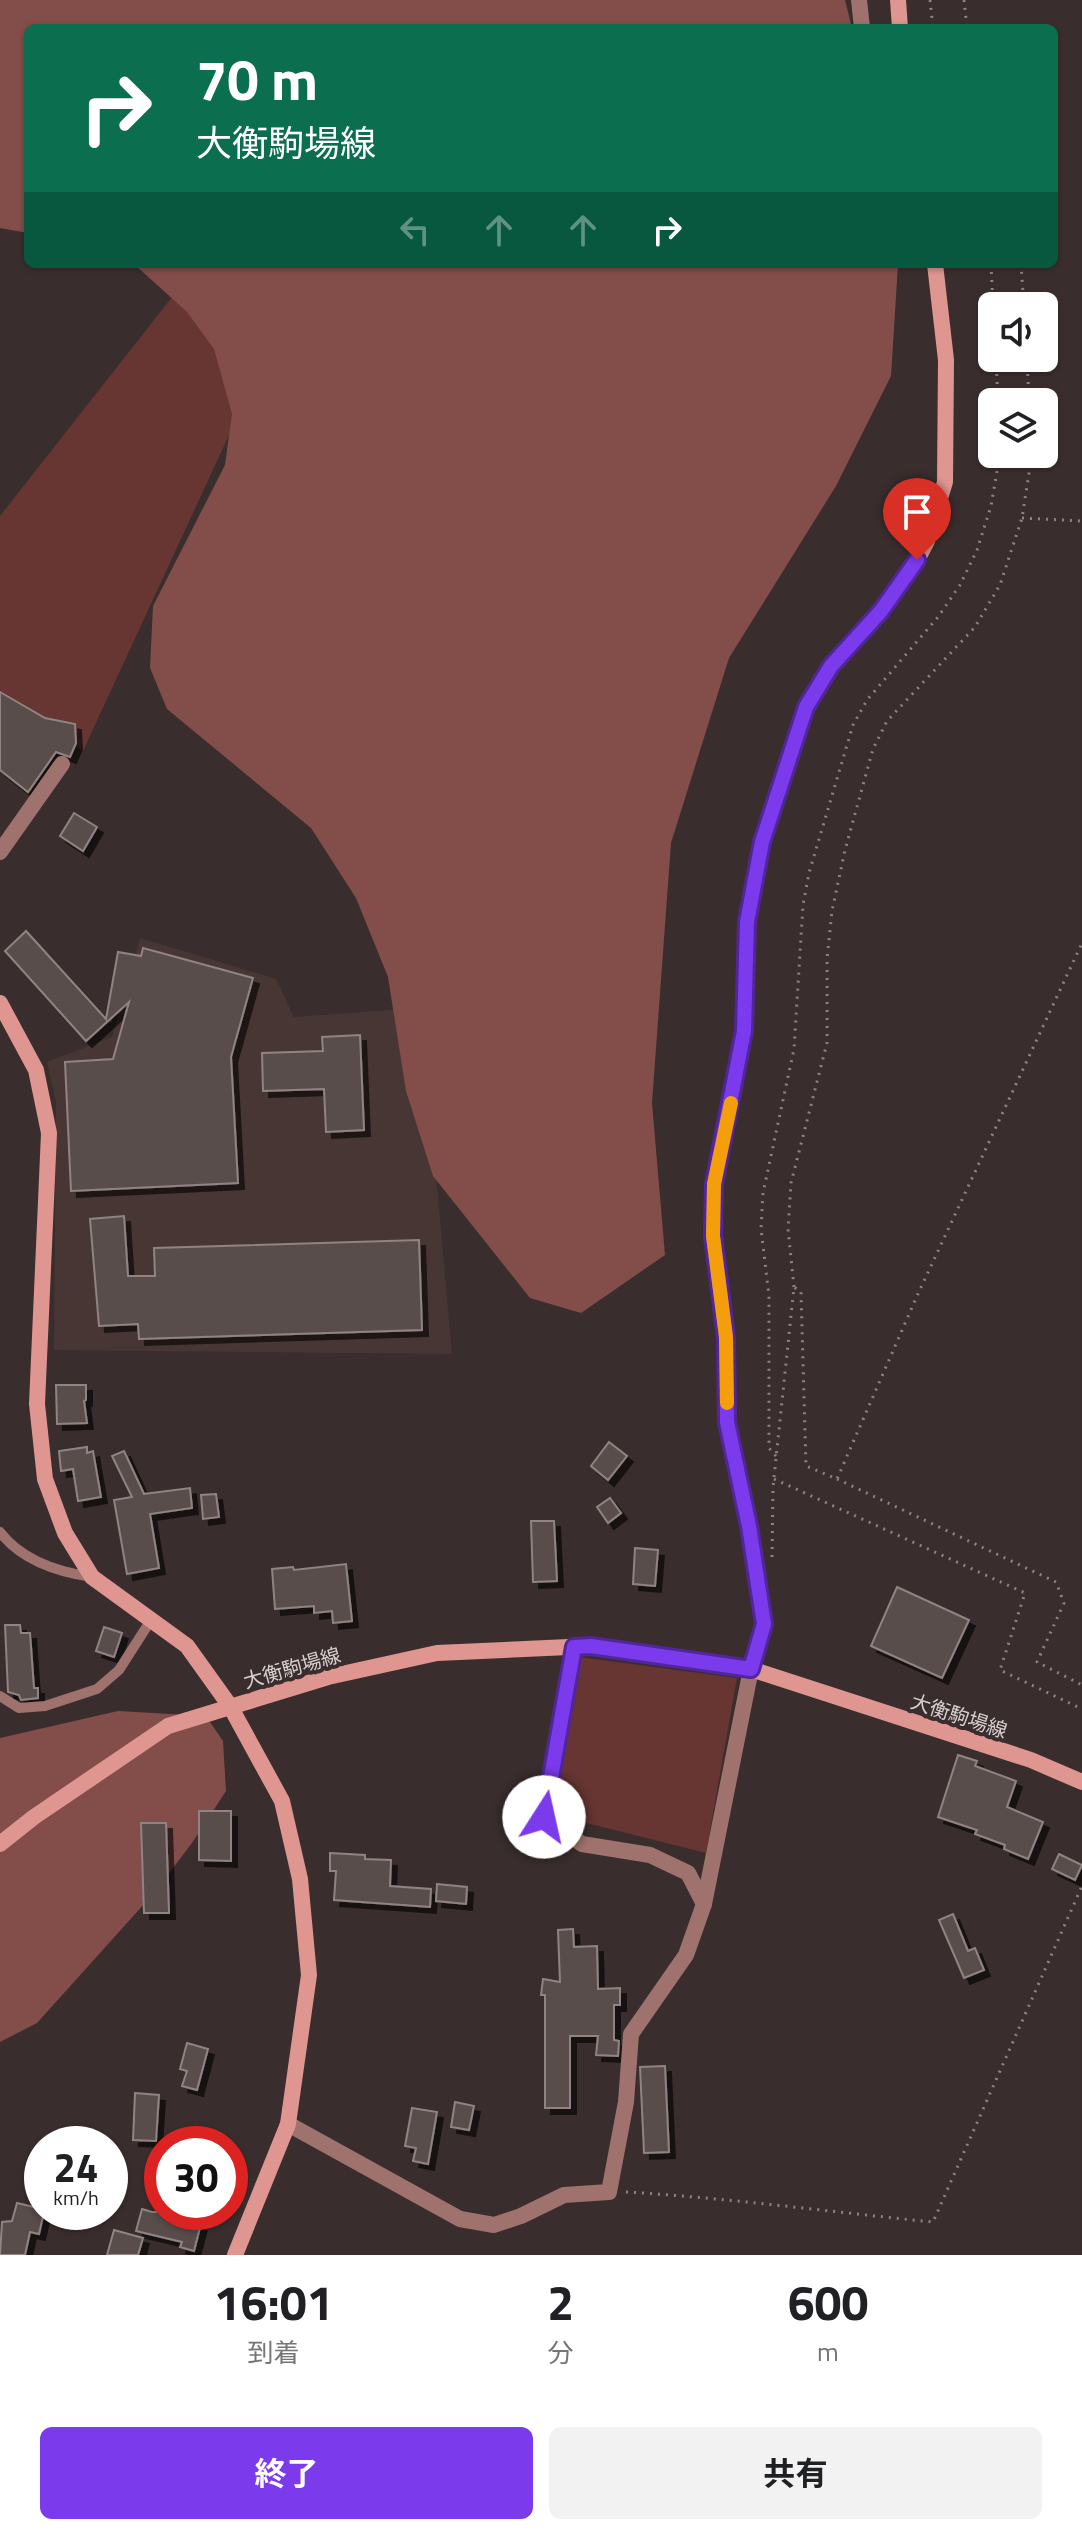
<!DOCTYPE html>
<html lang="ja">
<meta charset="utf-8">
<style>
:root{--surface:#fff;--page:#f2f2f2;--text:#202124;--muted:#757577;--accent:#7c3aed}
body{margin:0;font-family:"Titillium Web","Noto Sans JP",sans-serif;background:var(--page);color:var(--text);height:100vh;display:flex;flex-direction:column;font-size:30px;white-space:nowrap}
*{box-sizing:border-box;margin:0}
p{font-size:26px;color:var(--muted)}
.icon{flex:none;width:44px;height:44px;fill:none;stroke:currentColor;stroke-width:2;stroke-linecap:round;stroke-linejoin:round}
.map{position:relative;height:2255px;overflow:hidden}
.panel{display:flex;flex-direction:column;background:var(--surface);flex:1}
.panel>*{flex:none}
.top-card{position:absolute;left:24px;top:24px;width:1034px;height:244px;border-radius:12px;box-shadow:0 2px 6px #0004;background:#0b6e4f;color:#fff;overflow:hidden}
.tools{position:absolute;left:978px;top:292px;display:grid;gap:16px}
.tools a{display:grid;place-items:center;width:80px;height:80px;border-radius:12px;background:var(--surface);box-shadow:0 2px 6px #0004;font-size:40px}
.speed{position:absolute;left:24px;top:2126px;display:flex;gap:16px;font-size:40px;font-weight:700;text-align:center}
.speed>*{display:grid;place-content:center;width:104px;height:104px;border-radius:50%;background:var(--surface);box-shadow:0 2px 6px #0004;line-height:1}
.speed small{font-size:20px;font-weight:400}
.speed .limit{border:12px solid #d22;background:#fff;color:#111}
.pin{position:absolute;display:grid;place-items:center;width:68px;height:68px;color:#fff;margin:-82px -34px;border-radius:50% 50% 50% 0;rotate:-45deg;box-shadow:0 0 8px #0007}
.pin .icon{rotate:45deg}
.me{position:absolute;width:88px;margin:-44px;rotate:10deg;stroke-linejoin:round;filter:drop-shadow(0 0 6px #0008)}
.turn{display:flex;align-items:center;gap:28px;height:168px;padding:0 40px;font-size:36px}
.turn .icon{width:104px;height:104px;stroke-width:2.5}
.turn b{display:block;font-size:56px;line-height:68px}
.lanes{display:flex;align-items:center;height:76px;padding:0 40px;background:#0003;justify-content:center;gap:40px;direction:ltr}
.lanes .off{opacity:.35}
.eta{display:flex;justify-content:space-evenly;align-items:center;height:136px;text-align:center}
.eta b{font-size:48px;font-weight:700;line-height:56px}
.action{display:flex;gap:16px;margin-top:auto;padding:16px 40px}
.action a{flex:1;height:92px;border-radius:12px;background:var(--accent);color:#fff;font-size:32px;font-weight:700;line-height:92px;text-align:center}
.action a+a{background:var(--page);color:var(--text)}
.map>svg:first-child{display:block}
.built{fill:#483634}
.green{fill:#673532}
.forest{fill:#834d4a}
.building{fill:#594d4b;stroke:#908382;stroke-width:2;filter:url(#shadow)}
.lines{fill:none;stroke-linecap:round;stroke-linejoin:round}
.path{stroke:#8d8383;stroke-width:3;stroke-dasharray:2 6;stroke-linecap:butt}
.lane{stroke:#a0726e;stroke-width:10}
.street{stroke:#a0726e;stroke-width:16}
.secondary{stroke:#df9590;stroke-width:16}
.route-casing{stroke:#51269a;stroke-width:20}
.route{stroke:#7c3aed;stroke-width:14}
.slow{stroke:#f59e0b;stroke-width:14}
.labels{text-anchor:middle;stroke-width:8;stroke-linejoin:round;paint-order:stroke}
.street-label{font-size:20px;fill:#d8d0d0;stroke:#392e2d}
</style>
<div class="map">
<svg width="1082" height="2255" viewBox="0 0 1082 2255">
<defs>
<filter id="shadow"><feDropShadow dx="6" dy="6" stdDeviation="0" flood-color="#0009"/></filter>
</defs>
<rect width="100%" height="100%" fill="#392e2d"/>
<polygon class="built" points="140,938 276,979 294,1017 421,1008 452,1354 54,1350 56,1102 47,1062 112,1037"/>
<g class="green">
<polygon points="176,292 267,353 83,751 0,695 0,516"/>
<polygon points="579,1657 737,1678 706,1853 551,1814"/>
</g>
<g class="forest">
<polygon points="0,0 845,0 852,28 28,28 28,233 0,228"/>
<polygon points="134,264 898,264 891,376 836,486 729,658 671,843 652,1103 665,1255 581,1313 530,1298 433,1176 406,1091 388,977 356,898 311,828 167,709 150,668 153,606 225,465 232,414 214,349 187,312"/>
<polygon points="118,1711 206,1716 223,1741 226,1791 192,1843 154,1893 37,2023 0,2042 0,1738"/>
</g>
<g class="building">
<polygon points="0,692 45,718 75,724 76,743 70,757 56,752 28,792 0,770"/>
<polygon points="74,813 97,827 83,851 60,836"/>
<polygon points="26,931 106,1019 118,952 141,956 143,948 253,978 231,1057 238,1183 71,1191 65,1062 113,1059 129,1002 86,1041 5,951"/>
<polygon points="360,1035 364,1130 326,1132 324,1089 263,1091 262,1053 323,1051 322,1037"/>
<polygon points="124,1216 128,1276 155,1276 154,1248 419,1240 422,1330 139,1339 138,1324 99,1326 90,1219"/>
<polygon points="56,1385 86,1385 86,1400 84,1401 87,1423 57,1424"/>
<polygon points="609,1442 627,1456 608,1480 591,1466"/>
<polygon points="87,1447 87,1453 93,1451 101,1497 78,1501 73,1469 61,1471 59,1451"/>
<polygon points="124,1451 144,1494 190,1488 192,1508 150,1514 159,1568 127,1574 114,1500 132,1497 112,1456"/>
<polygon points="216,1494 219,1517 203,1519 201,1495"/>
<polygon points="610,1498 621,1513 608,1523 597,1507"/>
<polygon points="531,1521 554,1521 557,1581 533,1582"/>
<polygon points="635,1548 658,1550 655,1586 633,1584"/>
<polygon points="346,1564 352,1621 333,1623 332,1611 314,1613 314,1606 275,1609 272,1569 293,1567 294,1570"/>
<polygon points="897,1587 969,1620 942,1678 871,1646"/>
<polygon points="5,1625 20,1625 21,1633 30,1633 34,1688 38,1688 38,1698 21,1700 19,1695 8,1692"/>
<polygon points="104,1627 122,1633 114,1657 96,1651"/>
<polygon points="958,1755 977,1761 975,1766 1016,1781 1007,1807 1043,1822 1028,1859 1004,1849 1005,1845 975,1834 977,1830 938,1817"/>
<polygon points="199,1811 231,1811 231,1861 199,1860"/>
<polygon points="141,1823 166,1823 169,1913 144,1913"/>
<polygon points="330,1853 365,1855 365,1859 391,1860 390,1886 431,1889 430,1907 334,1900 336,1871 330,1871"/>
<polygon points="1059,1854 1082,1865 1075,1880 1052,1869"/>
<polygon points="437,1884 467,1887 466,1904 436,1901"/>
<polygon points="953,1914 968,1951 975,1948 984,1970 964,1978 939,1920"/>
<polygon points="573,1929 574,1947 597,1946 598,1989 620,1988 620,2005 614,2005 614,2040 619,2041 618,2056 596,2055 598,2036 570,2036 570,2108 545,2108 545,1995 541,1995 543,1979 560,1982 558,1930"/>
<polygon points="187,2043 208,2049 197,2090 182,2086 187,2071 180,2069"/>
<polygon points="665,2066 669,2152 644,2153 640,2067"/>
<polygon points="135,2093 159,2095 156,2141 133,2140"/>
<polygon points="455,2102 474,2106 469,2130 451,2127"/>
<polygon points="412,2108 437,2112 428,2164 413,2161 416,2148 405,2146"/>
<polygon points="17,2203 42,2209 44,2212 39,2234 30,2232 25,2255 0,2255 2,2222 12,2221"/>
<polygon points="142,2209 152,2212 204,2212 194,2251 180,2247 182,2242 136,2231"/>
<polygon points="114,2230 143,2238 138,2255 107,2255"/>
</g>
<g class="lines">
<g class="path">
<polyline points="930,0 933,28"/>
<polyline points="964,0 967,28"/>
<polyline points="991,264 993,306"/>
<polyline points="1021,264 1024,306"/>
<polyline points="996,358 998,402"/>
<polyline points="1027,358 1029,402"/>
<polyline points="1022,518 1082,521"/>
<polyline points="794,1287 788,1229 791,1183 827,1043 827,959 832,911 845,850 873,749 887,721 975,627 1000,585 1022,518 1032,454"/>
<polyline points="776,1456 769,1448 769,1296 761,1229 763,1193 794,1049 803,905 809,873 853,725 867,700 938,617 960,585 977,550 991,506 1000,454"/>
<polyline points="774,1479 1025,1593 1000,1670 1082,1709"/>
<polyline points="837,1479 1056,1582 1064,1603 1037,1662 1082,1685"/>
<polyline points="772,1557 773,1487 794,1287 801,1292 806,1466 837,1479 917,1296 1082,943"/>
<path d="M 626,2192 C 729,2198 831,2212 933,2222 L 1082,1886"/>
</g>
<g class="lane">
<path d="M 0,1532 C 22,1561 58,1572 92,1577"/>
<polyline points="0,1696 19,1708 45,1706 97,1689 119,1670 151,1620"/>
</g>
<g class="street">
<polyline points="859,0 862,28"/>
<polyline points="0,852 62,764"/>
<polyline points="574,1647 544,1817 582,1844 650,1855 688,1873 704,1904"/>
<polyline points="288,2124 460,2219 494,2225 521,2216 564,2195 609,2192 626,2102 631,2034 686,1955 704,1904 751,1669"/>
</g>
<g class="secondary">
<polyline points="898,0 900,28"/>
<polyline points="0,1003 36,1070 49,1133 37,1404 45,1479 65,1533 92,1577 187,1646 230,1706 282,1801 300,1879 309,1975 288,2124 235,2255"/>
<polyline points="751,1669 764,1624 749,1526 727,1422 726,1337 713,1236 714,1184 744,1031 747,922 762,842 806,707 831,666 881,611 917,560 927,541 945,482 946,360 935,264"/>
<polyline points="0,1844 34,1817 168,1726 328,1677 437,1653 591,1646 751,1669 1031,1760 1082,1782"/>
</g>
</g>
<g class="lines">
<g class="route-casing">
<polyline id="route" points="544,1817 574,1647 591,1646 751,1669 764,1624 749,1526 727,1422 726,1337 713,1236 714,1184 744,1031 747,922 762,842 806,707 831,666 881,611 917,560"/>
</g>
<use href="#route" class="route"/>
<polyline class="slow" points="727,1403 726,1337 713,1236 714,1184 731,1103"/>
</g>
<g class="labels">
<g class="street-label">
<text transform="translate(292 1668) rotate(-16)" y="7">大衡駒場線</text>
<text transform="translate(959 1716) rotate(18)" y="7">大衡駒場線</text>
</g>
</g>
</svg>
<div class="tools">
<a><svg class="icon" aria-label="sound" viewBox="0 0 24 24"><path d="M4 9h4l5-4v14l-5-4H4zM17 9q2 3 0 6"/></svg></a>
<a><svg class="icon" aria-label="layers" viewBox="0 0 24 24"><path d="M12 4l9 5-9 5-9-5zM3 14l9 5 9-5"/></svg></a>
</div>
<div class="speed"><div>24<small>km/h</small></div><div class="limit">30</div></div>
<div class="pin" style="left:917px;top:560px;background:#d93025"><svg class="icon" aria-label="arrive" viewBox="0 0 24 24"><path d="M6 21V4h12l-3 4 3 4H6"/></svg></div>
<svg class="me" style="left:544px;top:1817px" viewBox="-20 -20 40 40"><circle r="19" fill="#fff"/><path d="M0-13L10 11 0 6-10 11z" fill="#7c3aed"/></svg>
<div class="top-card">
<div class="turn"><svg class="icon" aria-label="right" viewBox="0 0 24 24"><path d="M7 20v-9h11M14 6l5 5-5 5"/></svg><div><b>70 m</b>大衡駒場線</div></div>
<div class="lanes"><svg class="icon off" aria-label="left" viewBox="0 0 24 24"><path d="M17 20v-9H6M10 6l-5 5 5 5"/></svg><svg class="icon off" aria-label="ahead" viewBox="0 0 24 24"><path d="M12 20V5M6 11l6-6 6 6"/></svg><svg class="icon off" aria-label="ahead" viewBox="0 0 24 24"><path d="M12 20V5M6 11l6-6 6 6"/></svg><svg class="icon" aria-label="right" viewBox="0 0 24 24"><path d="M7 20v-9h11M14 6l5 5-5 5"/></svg></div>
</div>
</div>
<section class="panel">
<div class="eta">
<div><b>16:01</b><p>到着</p></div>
<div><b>2</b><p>分</p></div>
<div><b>600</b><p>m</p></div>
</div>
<div class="action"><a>終了</a><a>共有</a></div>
</section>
